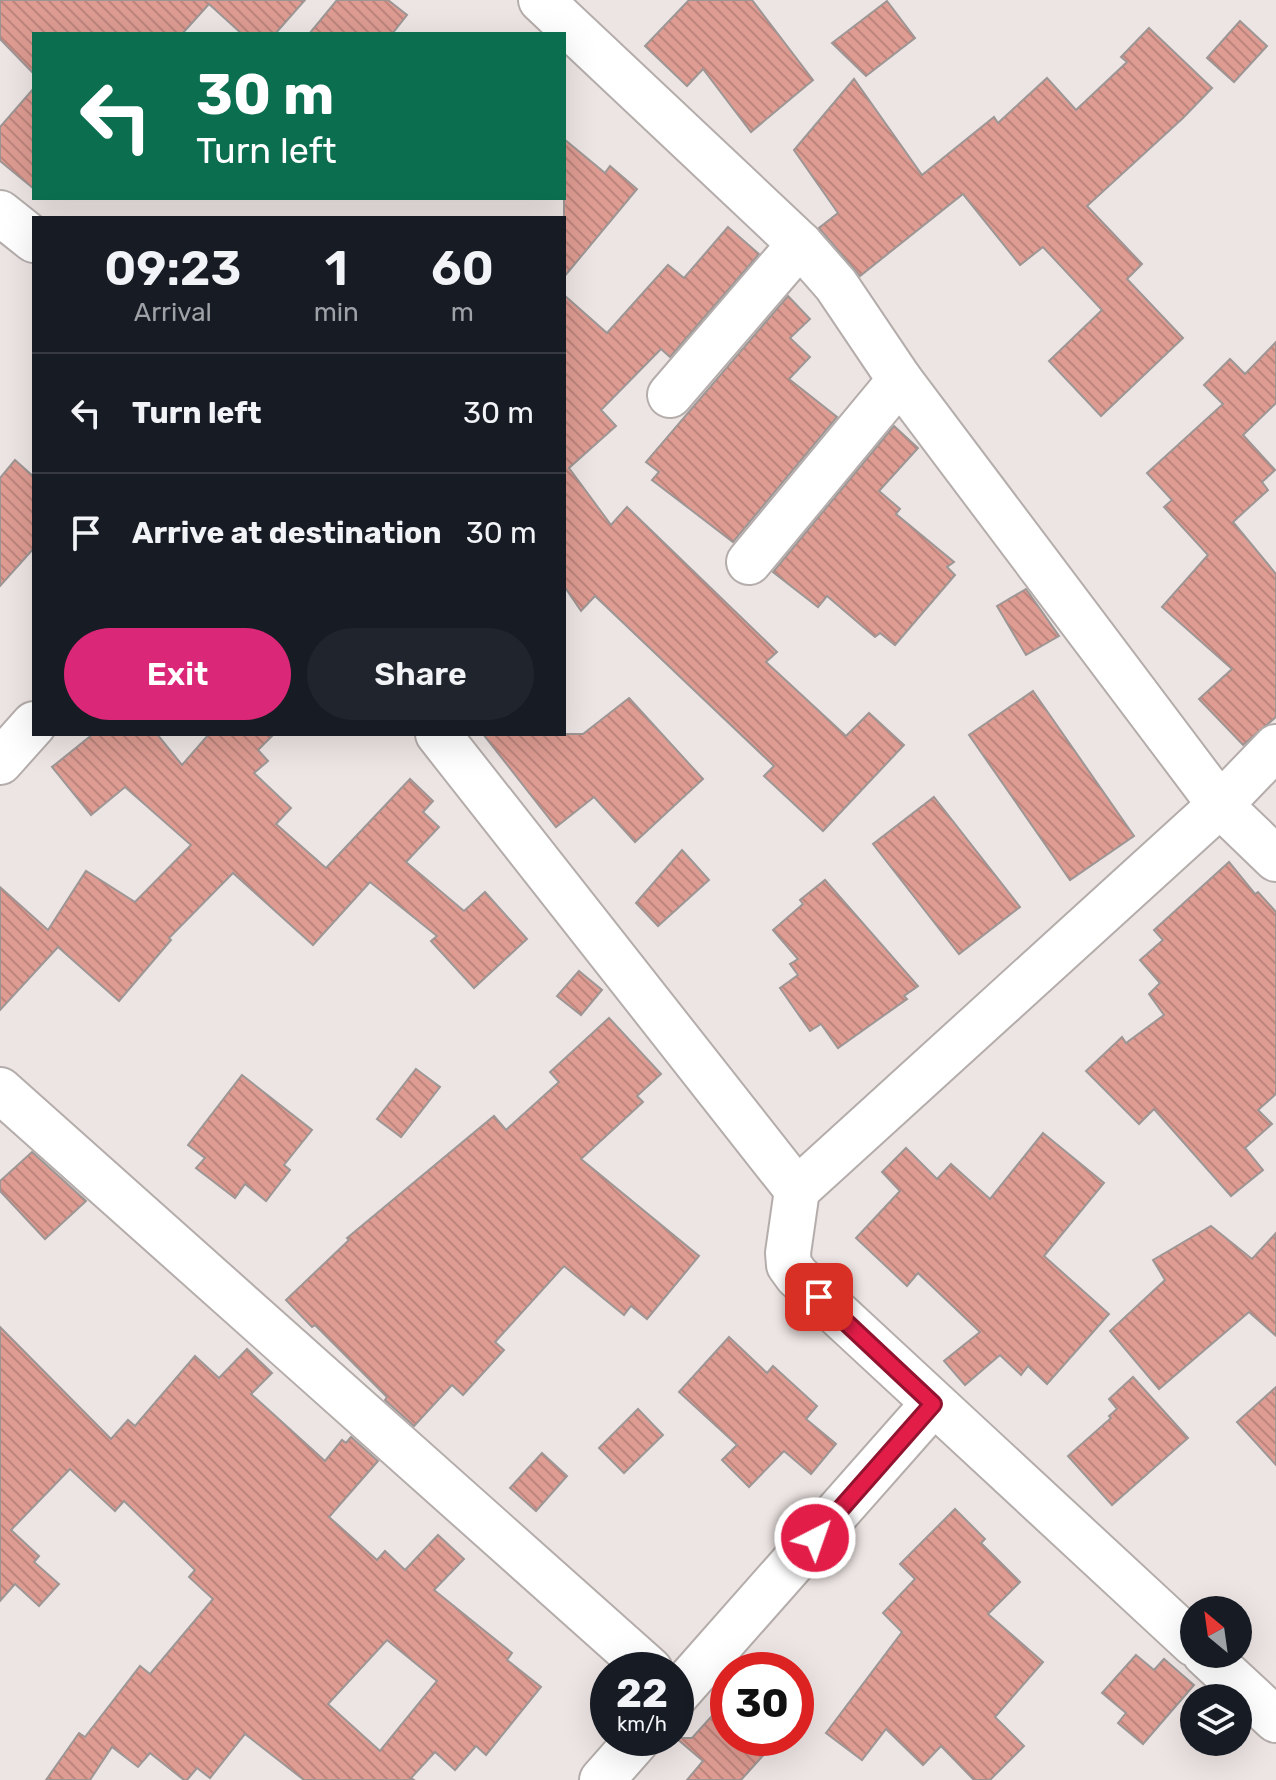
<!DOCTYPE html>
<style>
:root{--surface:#171b24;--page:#20242c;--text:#f1f3f6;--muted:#9ea1a6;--line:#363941;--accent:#db2777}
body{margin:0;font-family:Rubik,sans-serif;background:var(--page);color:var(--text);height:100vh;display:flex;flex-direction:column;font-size:30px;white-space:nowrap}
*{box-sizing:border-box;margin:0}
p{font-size:26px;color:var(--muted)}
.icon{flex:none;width:44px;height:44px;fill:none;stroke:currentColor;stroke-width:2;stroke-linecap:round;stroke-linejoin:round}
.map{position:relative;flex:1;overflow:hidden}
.panel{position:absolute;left:32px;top:216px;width:534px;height:520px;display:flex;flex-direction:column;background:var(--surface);border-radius:0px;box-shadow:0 8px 32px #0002}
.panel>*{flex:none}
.hud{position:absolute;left:32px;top:32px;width:534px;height:168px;border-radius:0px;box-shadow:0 8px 32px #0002;background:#0b6e4f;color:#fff;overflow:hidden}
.needle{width:52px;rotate:331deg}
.fabs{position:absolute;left:1180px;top:1596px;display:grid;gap:16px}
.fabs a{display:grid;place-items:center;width:72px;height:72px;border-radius:50%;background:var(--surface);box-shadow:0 8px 32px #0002;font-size:40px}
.speed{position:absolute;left:590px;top:1652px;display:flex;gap:16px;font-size:40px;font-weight:700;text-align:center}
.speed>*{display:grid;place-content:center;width:104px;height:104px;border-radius:50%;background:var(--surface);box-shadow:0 8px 32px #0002;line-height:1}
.speed small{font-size:20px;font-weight:400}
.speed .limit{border:12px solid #d22;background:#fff;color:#111}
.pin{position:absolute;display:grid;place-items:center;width:68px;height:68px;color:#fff;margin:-34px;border-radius:16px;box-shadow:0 4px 12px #0006}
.me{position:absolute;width:88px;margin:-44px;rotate:41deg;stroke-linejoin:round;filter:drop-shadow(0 0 6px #0008)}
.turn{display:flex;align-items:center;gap:28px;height:168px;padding:0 32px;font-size:36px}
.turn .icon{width:104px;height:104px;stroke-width:2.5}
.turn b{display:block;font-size:56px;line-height:68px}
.eta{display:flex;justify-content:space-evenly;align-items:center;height:136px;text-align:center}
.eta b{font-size:48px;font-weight:600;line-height:56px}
.button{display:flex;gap:16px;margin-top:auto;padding:16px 32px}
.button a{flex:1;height:92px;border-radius:48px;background:var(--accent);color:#fff;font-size:32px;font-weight:600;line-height:92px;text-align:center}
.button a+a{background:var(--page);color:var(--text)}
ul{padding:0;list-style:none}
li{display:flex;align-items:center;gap:24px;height:120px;padding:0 32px;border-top:2px solid var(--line)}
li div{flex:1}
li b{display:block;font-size:30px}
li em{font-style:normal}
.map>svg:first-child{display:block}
.building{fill:url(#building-back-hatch);stroke:#9d9695;stroke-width:2;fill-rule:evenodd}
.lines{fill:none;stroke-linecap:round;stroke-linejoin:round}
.minor-casing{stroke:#b4adab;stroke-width:48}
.minor{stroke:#fff;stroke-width:44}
.route-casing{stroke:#92132f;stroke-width:20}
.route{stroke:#e11d48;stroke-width:14}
</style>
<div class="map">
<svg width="1276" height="1780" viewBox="0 0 1276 1780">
<defs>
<pattern id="building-back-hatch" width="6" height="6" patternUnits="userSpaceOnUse" patternTransform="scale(2)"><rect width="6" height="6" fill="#de9c92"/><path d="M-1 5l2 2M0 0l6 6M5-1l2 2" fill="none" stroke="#bd857d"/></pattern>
</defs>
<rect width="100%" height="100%" fill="#ede5e3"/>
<g class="building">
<polygon points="0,0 305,0 275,34 242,34 209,4 182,34 34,34 34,74 0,39"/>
<polygon points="337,0 388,0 407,15 392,34 309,34"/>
<polygon points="689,0 752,0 813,80 751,132 703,69 687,86 645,46"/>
<polygon points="887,1 915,38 866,76 832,43"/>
<polygon points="1240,21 1267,46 1234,82 1207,58"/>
<polygon points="1149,28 1212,88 1183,118 1087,206 1142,264 1127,279 1183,338 1101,416 1049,361 1102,310 1043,247 1020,265 963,194 860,276 819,228 838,213 794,150 854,79 922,175 994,117 998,123 1047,78 1076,110 1127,62 1121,57"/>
<polygon points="34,88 34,189 0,161 0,127"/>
<polygon points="564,139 605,173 610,166 637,189 564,277"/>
<polygon points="728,227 759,254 670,357 661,349 601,410 616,426 569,468 611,525 627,507 777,652 766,662 846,736 869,713 904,745 823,831 764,776 774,766 595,596 581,611 564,586 564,295 607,333 668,265 684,278"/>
<polygon points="788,296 810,319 790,338 810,357 789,379 837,417 733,542 652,480 659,472 646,462"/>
<polygon points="1276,342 1276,403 1243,435 1275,470 1262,482 1268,490 1233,522 1276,574 1276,717 1243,745 1199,699 1232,669 1162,607 1208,555 1164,507 1172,500 1147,473 1223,404 1204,385 1230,359 1245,374"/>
<polygon points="894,426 918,448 879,491 900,509 896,514 954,562 947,567 955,575 895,645 880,633 875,637 827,596 818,607 773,572"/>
<polygon points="15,460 34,477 34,548 0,586 0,478"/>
<polygon points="1026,589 1059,636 1026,655 997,606"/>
<polygon points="1033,691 1134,836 1070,880 969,735"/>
<polygon points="629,698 703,779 635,842 594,797 556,827 483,734 583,734"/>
<polygon points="93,734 157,734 182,765 209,734 274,734 258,750 268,761 254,773 291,808 276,824 326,868 410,779 433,801 423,812 439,827 406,862 464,911 485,892 527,939 474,988 431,941 437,936 370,882 313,945 233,873 169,938 171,940 119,1001 58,947 0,1010 0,887 48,930 86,871 135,902 191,845 125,787 91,815 52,767"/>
<polygon points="934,797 1020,907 959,954 873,844"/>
<polygon points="682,850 709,880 658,926 636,903"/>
<polygon points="1229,862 1255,894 1258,892 1276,912 1276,1094 1258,1110 1272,1124 1245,1148 1263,1170 1231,1196 1154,1109 1139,1124 1086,1071 1122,1037 1126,1043 1164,1015 1149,994 1160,983 1140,960 1163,940 1154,930"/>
<polygon points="825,880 918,986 904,996 907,999 838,1048 821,1024 810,1031 780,988 798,975 790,964 798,959 773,930 803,904 800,900"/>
<polygon points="579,971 602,990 581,1015 557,996"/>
<polygon points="609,1018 661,1074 637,1096 643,1102 581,1159 699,1256 647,1319 631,1306 624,1315 564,1266 495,1342 504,1350 463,1395 452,1385 414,1426 385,1400 387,1397 315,1325 312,1327 286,1300 349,1240 347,1238 494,1116 506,1130 559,1082 550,1072"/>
<polygon points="416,1069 440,1087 401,1137 377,1119"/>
<polygon points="242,1075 312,1130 284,1165 290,1170 266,1201 245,1184 235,1198 196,1168 205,1158 188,1145"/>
<polygon points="1043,1133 1104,1183 1044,1256 1109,1314 1047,1384 1028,1366 1021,1375 1000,1355 965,1385 944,1361 980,1332 918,1273 907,1286 856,1238 900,1191 882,1172 906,1148 937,1179 951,1164 990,1199"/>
<polygon points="32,1152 86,1201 45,1239 0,1191 0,1181"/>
<polygon points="1211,1226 1252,1259 1276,1233 1276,1336 1249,1312 1159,1389 1110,1331 1165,1280 1153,1260"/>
<path d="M 0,1327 L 111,1439 L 128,1420 L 135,1426 L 195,1356 L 219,1378 L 247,1349 L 272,1373 L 251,1394 L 325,1461 L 342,1440 L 346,1443 L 351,1437 L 378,1461 L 329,1517 L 377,1560 L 385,1551 L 405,1570 L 438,1535 L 464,1559 L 434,1590 L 512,1653 L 507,1660 L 541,1687 L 486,1755 L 476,1746 L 455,1770 L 435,1752 L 411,1778 L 414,1780 L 304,1780 L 245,1734 L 210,1778 L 197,1768 L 187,1780 L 184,1780 L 150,1753 L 138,1767 L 112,1747 L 90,1780 L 46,1780 L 79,1733 L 85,1737 L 140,1666 L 150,1674 L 213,1599 L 189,1577 L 195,1570 L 124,1501 L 115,1511 L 70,1469 L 11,1530 L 39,1556 L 34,1562 L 59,1584 L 39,1606 L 15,1584 L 0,1601 ZM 387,1640 L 437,1681 L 380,1751 L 328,1704 Z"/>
<polygon points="729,1337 767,1373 773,1366 817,1406 806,1419 836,1444 811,1474 784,1451 749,1487 722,1460 737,1445 679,1392"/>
<polygon points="1133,1377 1188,1438 1112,1505 1068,1456 1111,1418 1109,1416 1117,1409 1109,1399"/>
<polygon points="1276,1387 1276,1465 1237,1422"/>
<polygon points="638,1409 663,1435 624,1473 599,1448"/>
<polygon points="542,1453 567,1476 536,1511 510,1488"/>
<polygon points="955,1509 985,1539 981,1543 1020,1582 988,1614 1043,1662 995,1717 1024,1746 990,1780 974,1780 941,1746 923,1765 886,1729 862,1760 826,1733 902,1632 883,1613 915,1579 900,1564"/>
<polygon points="1136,1655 1154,1670 1164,1659 1194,1685 1143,1744 1118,1723 1126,1713 1102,1693"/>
<polygon points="728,1698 728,1738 779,1738 741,1780 687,1780 703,1761 676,1738 692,1738"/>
</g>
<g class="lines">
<g class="minor-casing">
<g id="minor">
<polyline points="541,0 800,244 836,285 900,380 1220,805 1276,859"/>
<polyline points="0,213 34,240"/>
<polyline points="670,395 800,244"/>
<polyline points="749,562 900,380"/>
<polyline points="438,734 797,1190"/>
<polyline points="0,762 34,724"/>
<polyline points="0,1090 650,1670"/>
<polyline points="1194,1644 797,1276 789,1265 788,1253 797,1190 1220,805 1276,747"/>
<polyline points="1205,1654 1276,1720"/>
<polyline points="676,1695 933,1404"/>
<polyline points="602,1780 639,1738"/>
</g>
</g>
<use href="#minor" class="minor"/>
</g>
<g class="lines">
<g class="route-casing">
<polyline id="route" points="815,1538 933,1404 819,1297"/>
</g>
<use href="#route" class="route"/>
</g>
</svg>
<div class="fabs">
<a><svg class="needle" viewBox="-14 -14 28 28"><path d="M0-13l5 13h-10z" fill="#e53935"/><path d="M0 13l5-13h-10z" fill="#9ea1a6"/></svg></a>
<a><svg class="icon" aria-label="layers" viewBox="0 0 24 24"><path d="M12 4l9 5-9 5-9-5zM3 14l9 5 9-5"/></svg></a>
</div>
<div class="speed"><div>22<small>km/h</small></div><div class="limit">30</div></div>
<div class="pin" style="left:819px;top:1297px;background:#d93025"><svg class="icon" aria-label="arrive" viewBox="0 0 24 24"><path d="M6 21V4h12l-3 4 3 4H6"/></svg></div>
<svg class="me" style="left:815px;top:1538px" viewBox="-20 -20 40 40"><circle r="17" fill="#e11d48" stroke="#fff" stroke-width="3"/><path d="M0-11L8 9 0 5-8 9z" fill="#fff"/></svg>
<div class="hud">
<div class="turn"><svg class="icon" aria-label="left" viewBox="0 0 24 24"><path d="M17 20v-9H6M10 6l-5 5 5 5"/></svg><div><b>30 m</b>Turn left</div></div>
</div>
<section class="panel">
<div class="eta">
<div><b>09:23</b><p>Arrival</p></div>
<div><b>1</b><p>min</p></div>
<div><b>60</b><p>m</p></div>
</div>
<ul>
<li><svg class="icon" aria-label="left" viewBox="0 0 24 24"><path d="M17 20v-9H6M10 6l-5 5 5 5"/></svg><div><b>Turn left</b></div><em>30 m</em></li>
<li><svg class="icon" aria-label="arrive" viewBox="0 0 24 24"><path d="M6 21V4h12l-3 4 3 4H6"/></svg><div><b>Arrive at destination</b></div><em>30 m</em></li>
</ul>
<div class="button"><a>Exit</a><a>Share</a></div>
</section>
</div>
